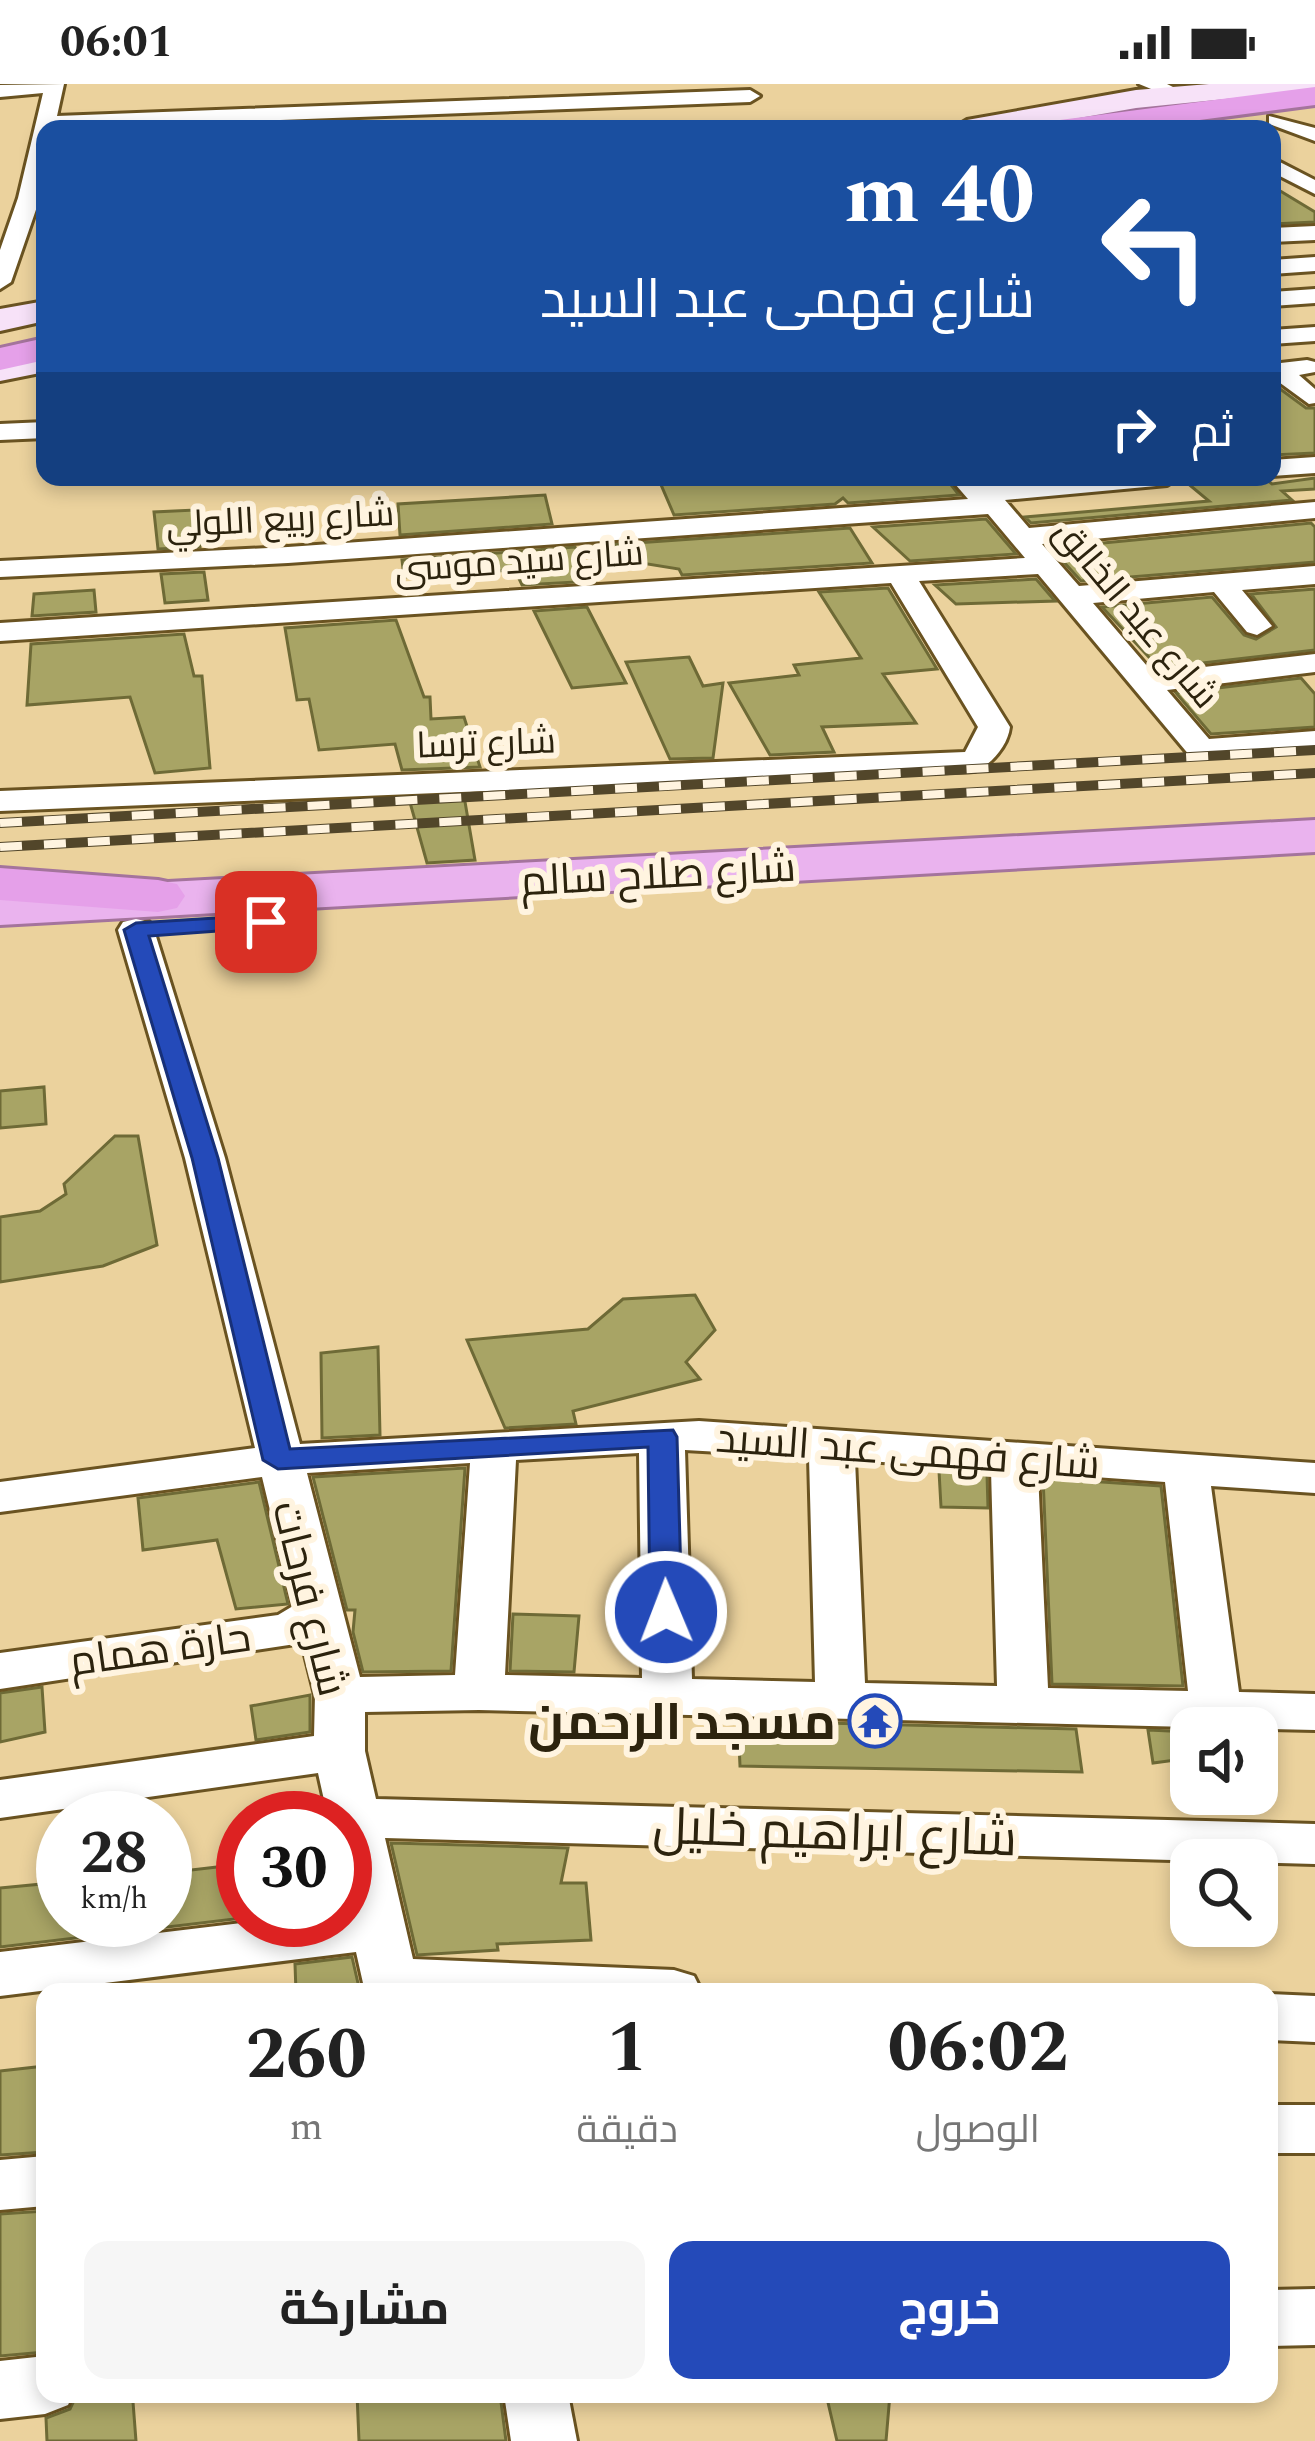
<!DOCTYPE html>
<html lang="ar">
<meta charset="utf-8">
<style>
:root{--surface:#fff;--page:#f6f6f6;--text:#222;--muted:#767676;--accent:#244ab9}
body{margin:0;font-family:Spectral,Cairo,serif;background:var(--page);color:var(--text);direction:rtl;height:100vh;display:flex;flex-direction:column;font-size:45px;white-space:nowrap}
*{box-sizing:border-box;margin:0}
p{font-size:39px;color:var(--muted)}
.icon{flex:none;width:66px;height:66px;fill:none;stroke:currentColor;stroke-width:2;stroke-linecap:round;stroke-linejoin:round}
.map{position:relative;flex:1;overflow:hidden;direction:ltr}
.panel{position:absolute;left:36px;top:1899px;width:1242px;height:420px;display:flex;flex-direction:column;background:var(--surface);border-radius:24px;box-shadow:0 6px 18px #0003;direction:rtl}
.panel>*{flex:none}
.banner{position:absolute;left:36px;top:36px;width:1245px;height:366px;border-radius:24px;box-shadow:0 6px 18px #0003;direction:rtl;background:#1a4fa0;color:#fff;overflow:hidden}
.controls{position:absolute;left:1170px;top:1623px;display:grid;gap:24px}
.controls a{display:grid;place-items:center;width:108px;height:108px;border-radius:24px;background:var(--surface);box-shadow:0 6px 18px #0003;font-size:60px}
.speed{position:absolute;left:36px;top:1707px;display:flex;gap:24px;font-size:60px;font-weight:700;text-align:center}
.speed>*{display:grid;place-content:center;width:156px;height:156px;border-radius:50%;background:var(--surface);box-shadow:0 6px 18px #0003;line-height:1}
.speed small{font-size:30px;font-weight:400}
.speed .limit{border:18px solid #d22;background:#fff;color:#111}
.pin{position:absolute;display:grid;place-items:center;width:102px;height:102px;color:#fff;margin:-51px;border-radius:24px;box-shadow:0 6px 18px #0006}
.me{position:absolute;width:132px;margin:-66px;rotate:359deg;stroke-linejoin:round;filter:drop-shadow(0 0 9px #0008)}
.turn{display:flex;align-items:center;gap:42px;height:252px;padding:0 48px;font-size:54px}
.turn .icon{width:156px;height:156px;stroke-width:2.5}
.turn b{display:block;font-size:84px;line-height:102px}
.then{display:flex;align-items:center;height:114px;padding:0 48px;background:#0003;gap:24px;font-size:45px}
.eta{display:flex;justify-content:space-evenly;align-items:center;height:204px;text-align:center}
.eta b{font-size:72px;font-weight:700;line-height:84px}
.action{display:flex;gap:24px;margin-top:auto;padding:24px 48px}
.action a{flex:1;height:138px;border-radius:24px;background:var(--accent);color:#fff;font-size:48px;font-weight:700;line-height:138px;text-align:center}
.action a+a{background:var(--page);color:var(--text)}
.status{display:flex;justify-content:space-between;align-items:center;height:84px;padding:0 60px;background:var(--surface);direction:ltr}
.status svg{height:33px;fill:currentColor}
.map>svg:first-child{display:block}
.building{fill:#a8a465;stroke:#6e6a36;stroke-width:3}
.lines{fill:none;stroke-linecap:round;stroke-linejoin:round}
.minor-casing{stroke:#6a5321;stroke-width:6}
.secondary-casing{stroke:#6a5321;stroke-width:6}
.trunk-casing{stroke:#a4749c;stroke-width:6}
.motorway-casing{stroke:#a4749c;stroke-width:6}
.minor{fill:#fff;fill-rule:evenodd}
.secondary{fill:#f7e2f8;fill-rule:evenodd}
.trunk{fill:#eab3ee;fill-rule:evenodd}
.motorway{fill:#e5a0e9;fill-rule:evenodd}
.rail-casing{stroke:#52462a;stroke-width:10}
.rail{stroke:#fff4e0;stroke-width:8;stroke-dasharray:22;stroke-linecap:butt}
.route{fill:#244ab9;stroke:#173078;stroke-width:3}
.labels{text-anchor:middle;stroke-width:12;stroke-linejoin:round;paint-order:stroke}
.far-street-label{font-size:36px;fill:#2c230e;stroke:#fff4e0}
.street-label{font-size:42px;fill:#2c230e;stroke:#fff4e0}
.near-poi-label{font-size:51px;font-weight:bold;fill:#2c230e;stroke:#fff4e0;text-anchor:end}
.near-street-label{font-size:51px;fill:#2c230e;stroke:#fff4e0}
</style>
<div class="status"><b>06:01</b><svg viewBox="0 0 49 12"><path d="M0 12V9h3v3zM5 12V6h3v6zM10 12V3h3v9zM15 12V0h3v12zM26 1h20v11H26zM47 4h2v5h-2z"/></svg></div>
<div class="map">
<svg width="1315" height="2357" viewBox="0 0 1315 2357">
<rect width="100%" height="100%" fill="#ebd29d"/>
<g class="building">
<polygon points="1272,102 1315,128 1315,138 1272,140"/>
<polygon points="1272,299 1306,324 1315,324 1315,369 1272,371"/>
<polygon points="707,393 945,393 959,411 848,419 843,414 835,420 674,431 659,396"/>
<polygon points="1263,393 1272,400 1315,394 1315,405 1282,407 1292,416 1031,439 1025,433 1209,417 1186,398"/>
<polygon points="545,411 552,440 400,451 398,420"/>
<polygon points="195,426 200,463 158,465 154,428"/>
<polygon points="986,435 1016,470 910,477 873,443"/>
<polygon points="1311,439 1315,443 1315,478 1081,497 1051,464"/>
<polygon points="850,444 872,479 682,491 679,485 592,471 593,462"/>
<polygon points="575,463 595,497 522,501 515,486 404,493 402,476"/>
<polygon points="204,488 208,516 165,519 161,490"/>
<polygon points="1036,495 1055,517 956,520 935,501"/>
<polygon points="888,504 937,585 883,590 916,639 822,643 834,668 770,671 729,599 799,591 794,581 861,574 819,508"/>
<polygon points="1315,505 1315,566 1159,584 1102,523 1212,513 1244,551 1256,555 1276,543 1251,510"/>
<polygon points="94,506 96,528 32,532 34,510"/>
<polygon points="587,523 626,599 572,604 534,527"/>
<polygon points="396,536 424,613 430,613 431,635 464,633 480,683 402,686 395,660 319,666 309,615 297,616 285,544"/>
<polygon points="184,550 194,592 202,592 210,684 155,689 130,613 27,621 31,560"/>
<polygon points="689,573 703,602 723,599 713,674 670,675 626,578"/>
<polygon points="1301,594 1315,610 1315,643 1211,650 1176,609"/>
<polygon points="464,712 475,776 427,779 409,715"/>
<polygon points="44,1003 46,1040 0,1044 0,1007"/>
<polygon points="115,1052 138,1052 157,1161 103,1182 0,1198 0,1133 40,1127 66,1110 64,1100"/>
<polygon points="695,1211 715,1246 686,1278 700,1295 573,1327 576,1340 505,1344 467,1256 588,1245 623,1215"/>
<polygon points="378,1263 380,1351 322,1354 321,1269"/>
<polygon points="465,1384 451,1587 363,1588 353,1548 355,1526 347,1526 313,1393"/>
<polygon points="939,1387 987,1390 988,1424 941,1423"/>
<polygon points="1043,1394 1161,1402 1183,1602 1052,1600"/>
<polygon points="259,1398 288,1520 236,1525 217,1456 143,1466 138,1414"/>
<polygon points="513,1530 579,1532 574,1588 510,1587"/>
<polygon points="42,1603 45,1648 0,1658 0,1609"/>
<polygon points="310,1611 310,1648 256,1656 251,1622"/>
<polygon points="738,1637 1076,1645 1082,1688 740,1682"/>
<polygon points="1148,1646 1191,1648 1191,1674 1153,1679"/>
<polygon points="391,1759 568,1764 561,1799 586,1799 591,1856 497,1860 498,1866 417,1871"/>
<polygon points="243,1780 243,1834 0,1863 0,1804 63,1798 63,1836 165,1836 165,1789"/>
<polygon points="352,1873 360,1908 296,1908 295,1880"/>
<polygon points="45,1982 45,2068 0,2071 0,1987"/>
<polygon points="45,2127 45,2268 0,2272 0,2130"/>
<polygon points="77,2310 109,2310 133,2318 136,2357 47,2357 46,2334 70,2325"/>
<polygon points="357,2310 500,2310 506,2357 359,2357"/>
<polygon points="826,2310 890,2310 886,2357 837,2357"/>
</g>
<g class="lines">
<g class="minor-casing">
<g id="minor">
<polygon points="64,0 57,32 750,6 760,12 750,18 45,45 40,114 11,198 0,205 0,166 18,114 43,9 0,13 0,1"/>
<polygon points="1139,0 1167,0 1187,10 1178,16"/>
<polygon points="1269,32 1315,44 1315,57 1269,40"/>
<polygon points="1272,74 1315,96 1315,110 1272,88"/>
<polygon points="1315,142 1315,156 1272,158 1272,144"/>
<polygon points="1315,173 1315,187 1272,190 1272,176"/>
<polygon points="1315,205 1315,219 1272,222 1272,208"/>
<polygon points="1315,243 1315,257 1272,260 1272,246"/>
<polygon points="1307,276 1315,278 1315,288 1299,291 1315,305 1315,319 1309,320 1272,293 1272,280"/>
<polygon points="45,338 45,354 0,356 0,340"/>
<polygon points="1315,373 1315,389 1272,392 1272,376"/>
<path d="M 949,393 L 978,393 L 988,401 L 1078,393 L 1180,393 L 1167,401 L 1005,416 L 1029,444 L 1315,418 L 1315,434 L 1042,460 L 1079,502 L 1315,482 L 1315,500 L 1242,506 L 1272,542 L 1257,551 L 1247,548 L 1214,508 L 1093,519 L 1153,589 L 1315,570 L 1315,588 L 1167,606 L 1209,655 L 1315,647 L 1315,667 L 1190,672 L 1038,490 L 919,497 L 1010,643 C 1008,661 991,682 974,687 L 0,727 L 0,707 L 965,668 L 978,643 L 891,499 L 0,557 L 0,539 L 1025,474 L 988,430 L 288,479 L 0,493 L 0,477 L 288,463 L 968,415 Z"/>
<path d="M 136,835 L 149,838 L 154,846 L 225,1074 L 300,1360 L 699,1337 L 1315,1379 L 1315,1409 L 1211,1402 L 1239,1608 L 1315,1610 L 1315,1646 L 479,1626 L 365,1628 L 365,1667 L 376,1715 L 1315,1740 L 1315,1780 L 385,1754 L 413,1875 L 674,1886 L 694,1892 L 702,1908 L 365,1908 L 356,1868 L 0,1912 L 0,1868 L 267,1836 L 345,1836 L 347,1826 L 345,1734 L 328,1734 L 318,1689 L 0,1734 L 0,1696 L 314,1652 L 315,1611 L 302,1559 L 0,1605 L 0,1569 L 278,1531 L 293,1522 L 262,1393 L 0,1428 L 0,1398 L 255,1364 L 185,1074 L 118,846 L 123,838 ZM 685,1366 L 809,1373 L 815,1598 L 692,1595 ZM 639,1369 L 642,1594 L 505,1591 L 516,1376 ZM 855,1376 L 991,1386 L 997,1602 L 865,1599 ZM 470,1379 L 455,1591 L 360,1593 L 307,1389 ZM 1038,1389 L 1165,1398 L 1188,1607 L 1048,1604 Z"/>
<polygon points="1269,1910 1315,1912 1315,1958 1269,1956"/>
<rect x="1269" y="2021" width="46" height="48"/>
<polygon points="45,2072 45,2122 0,2126 0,2076"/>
<polygon points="1315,2205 1315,2261 1269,2262 1269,2206"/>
<polygon points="45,2272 45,2310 73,2310 68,2321 45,2330 0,2335 0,2277"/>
<polygon points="504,2310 568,2310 577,2357 511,2357"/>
</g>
</g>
<g class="secondary-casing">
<g id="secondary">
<polygon points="1209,0 1315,0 1315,6 1136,24 1016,45 952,45 967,36 1136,6"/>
<polygon points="45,217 45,237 0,247 0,225"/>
<polygon points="45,266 45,288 0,297 0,275"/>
</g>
</g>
<g class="trunk-casing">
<polygon id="trunk" points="1315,736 1315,768 0,841 0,807"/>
</g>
<g class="motorway-casing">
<g id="motorway">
<polygon points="1315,3 1315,21 1131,45 1045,45 1060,36"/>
<polygon points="45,254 45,276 0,286 0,264"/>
<polygon points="0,784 158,796 177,800 185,812 177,824 158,828 0,816"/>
</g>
</g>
<use href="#minor" class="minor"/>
<use href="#secondary" class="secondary"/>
<use href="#trunk" class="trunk"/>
<use href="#motorway" class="motorway"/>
<g class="rail-casing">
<g id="rail">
<polyline points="0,739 1315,666"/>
<polyline points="0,763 1315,689"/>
</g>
</g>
<use href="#rail" class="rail"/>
</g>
<polygon class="route" points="266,831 275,833 275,843 149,852 218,1074 290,1365 673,1346 677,1353 682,1528 677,1535 654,1535 650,1528 648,1363 278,1385 263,1376 192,1074 124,846 136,839"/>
<defs>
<g id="temple-ring" transform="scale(2.7)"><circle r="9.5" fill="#fff4e0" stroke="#244ab9" stroke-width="1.5"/><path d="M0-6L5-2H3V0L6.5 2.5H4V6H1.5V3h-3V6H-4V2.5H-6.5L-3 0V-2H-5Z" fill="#244ab9"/></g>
</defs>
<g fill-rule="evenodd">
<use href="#temple-ring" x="875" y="1637"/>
</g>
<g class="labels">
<g class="far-street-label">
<text transform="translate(280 434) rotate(-3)" y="13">شارع ربيع اللولي</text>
<text transform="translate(519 476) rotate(-4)" y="13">شارع سيد موسى</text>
<text transform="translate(1137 529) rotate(50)" y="13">شارع عبد الخالق</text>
<text transform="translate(486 658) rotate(-2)" y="13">شارع ترسا</text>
</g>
<g class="street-label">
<text transform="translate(658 789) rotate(-3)" y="15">شارع صلاح سالم</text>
<text transform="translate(908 1366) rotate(4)" y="15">شارع فهمى عبد السيد</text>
<text transform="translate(311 1514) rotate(76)" y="15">شارع فرحات</text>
<text transform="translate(160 1564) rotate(-8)" y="15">حارة همام</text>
</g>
<g class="near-poi-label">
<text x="836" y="1655">مسجد الرحمن</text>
</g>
<g class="near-street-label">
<text transform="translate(835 1747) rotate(2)" y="18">شارع ابراهيم خليل</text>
</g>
</g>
</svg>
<div class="controls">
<a><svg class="icon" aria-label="sound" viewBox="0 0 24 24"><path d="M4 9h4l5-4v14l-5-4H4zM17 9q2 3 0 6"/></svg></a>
<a><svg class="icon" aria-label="search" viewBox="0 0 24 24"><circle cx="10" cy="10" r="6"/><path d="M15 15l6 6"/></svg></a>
</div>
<div class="speed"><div>28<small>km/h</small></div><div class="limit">30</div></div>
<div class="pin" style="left:266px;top:838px;background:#d93025"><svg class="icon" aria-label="arrive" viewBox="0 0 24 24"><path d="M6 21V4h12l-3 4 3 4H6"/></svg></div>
<svg class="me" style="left:666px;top:1528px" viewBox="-20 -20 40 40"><circle r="17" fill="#244ab9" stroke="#fff" stroke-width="3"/><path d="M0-11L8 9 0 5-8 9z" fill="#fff"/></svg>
<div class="banner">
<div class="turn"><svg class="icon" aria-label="left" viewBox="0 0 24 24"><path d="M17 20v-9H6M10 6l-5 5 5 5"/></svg><div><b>40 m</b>شارع فهمى عبد السيد</div></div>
<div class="then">ثم<svg class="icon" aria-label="right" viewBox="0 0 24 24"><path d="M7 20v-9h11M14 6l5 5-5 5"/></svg></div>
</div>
<section class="panel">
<div class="eta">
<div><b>06:02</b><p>الوصول</p></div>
<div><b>1</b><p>دقيقة</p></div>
<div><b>260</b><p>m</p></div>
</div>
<div class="action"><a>خروج</a><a>مشاركة</a></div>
</section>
</div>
